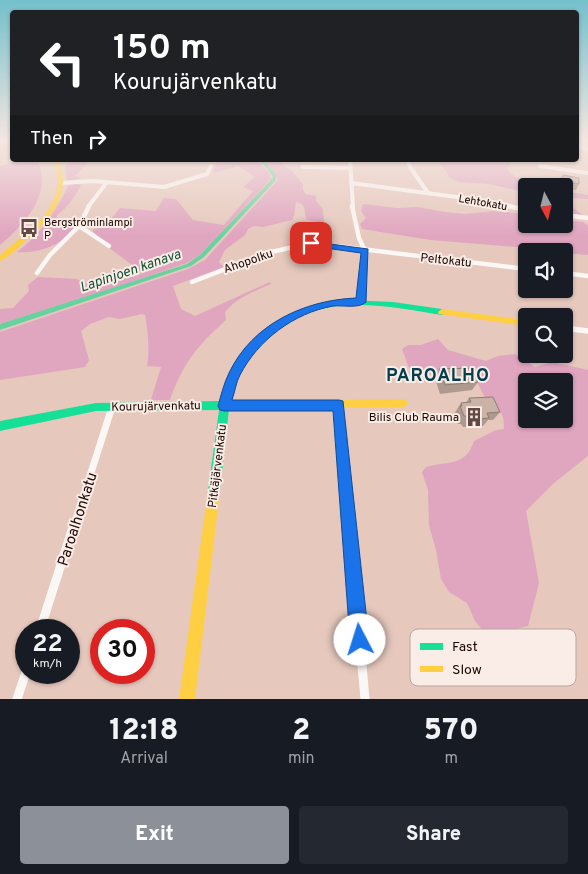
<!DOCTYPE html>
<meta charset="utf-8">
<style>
:root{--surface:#171b24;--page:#242831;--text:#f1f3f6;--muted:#9ea1a6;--accent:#8c9099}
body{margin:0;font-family:Overpass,sans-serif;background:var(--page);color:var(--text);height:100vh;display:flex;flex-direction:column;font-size:19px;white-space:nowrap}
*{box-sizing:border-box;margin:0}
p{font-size:16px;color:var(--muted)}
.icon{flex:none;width:28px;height:28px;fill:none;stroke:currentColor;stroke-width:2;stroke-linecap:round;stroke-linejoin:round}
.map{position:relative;height:699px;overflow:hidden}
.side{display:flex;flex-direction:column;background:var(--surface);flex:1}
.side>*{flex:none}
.hud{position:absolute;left:10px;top:10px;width:569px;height:152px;border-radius:5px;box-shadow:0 1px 4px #0004;background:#202124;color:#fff;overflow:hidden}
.needle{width:32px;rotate:173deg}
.fabs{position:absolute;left:518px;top:178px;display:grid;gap:10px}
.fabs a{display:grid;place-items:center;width:55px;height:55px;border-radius:5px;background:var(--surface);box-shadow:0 1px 4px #0004;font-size:25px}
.speed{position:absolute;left:15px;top:619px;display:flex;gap:10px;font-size:25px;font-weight:700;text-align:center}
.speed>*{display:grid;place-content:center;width:65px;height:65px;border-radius:50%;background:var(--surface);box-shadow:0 1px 4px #0004;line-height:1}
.speed small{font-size:12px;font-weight:400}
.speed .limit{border:8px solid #d22;background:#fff;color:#111}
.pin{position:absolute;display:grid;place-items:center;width:42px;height:42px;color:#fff;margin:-21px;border-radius:10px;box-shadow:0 2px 8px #0006}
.me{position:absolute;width:55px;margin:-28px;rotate:355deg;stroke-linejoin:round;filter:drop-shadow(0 0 4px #0008)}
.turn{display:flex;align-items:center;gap:18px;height:105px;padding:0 20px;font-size:22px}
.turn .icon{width:65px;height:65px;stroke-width:2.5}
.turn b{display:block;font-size:35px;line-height:42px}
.then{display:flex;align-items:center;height:48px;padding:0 20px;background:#0003;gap:10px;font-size:19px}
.eta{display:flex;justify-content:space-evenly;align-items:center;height:85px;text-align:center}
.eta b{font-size:30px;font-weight:800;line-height:35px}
.action{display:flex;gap:10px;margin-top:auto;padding:10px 20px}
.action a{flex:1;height:58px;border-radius:5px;background:var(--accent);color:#fff;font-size:20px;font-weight:800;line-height:58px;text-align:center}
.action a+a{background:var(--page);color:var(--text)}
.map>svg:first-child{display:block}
.green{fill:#e0a5bf;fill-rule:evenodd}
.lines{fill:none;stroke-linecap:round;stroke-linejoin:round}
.canal{fill:#67d2a0;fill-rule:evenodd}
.street-far4{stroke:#fbf7f5;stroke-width:4}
.street-far3{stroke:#fbf7f5;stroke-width:4.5}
.street-far2{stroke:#fbf7f5;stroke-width:5.5}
.street-far1{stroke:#fbf7f5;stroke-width:7}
.street{stroke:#fbf7f5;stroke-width:9}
.fast{fill:#16e098;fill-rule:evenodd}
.slow{fill:#ffcf43;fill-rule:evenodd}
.wall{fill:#ae998f}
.building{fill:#cab2a6;stroke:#8d7d74}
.route{fill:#1a73e8;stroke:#114b97}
.labels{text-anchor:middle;stroke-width:4;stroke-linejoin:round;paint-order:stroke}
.far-street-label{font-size:11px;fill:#1b0501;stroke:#faece6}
.far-poi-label{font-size:11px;fill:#1b0501;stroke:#faece6;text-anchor:start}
.street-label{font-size:12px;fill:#1b0501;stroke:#faece6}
.poi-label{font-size:12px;fill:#1b0501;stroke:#faece6;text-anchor:end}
.water-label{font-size:14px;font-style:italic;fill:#105035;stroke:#faece6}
.near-street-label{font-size:15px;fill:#1b0501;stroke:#faece6}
.district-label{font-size:18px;font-weight:bold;letter-spacing:1px;fill:#023e4c;stroke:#faece6}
.key{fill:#faece6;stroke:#b7a7a1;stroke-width:1}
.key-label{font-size:14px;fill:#1b0501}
</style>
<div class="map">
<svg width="588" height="699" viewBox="0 0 588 699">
<rect width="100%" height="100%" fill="#e6c8bd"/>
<g class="green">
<path d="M 15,160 L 37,160 C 54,193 24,225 0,245 L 0,166 L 15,162 Z"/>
<polygon points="61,160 90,160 75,176 81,178 67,181 65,166 69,163"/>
<polygon points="218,160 258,160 269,173 271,179 200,255 187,263 135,281 0,324 0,309 13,308 29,291 28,285 38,277 77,279 95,288 143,273 104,244 92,230 105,226 120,208 156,211 164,198 176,199 193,220 224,225 253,191 243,187 255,177 238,166 215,173 213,171"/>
<path d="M 265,160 L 282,160 L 285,167 L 291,170 L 303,184 L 303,190 L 306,194 L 316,196 L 316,201 L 323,209 L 324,223 L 307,220 C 303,211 308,205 296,202 L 294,216 L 292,220 L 263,227 L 254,226 L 248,229 L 245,235 L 225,250 L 219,262 L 224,267 L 173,286 L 181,309 L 195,316 L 270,282 L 271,284 C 255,291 236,298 225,312 L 226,320 C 197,346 183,363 170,400 L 151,400 L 161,367 L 147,366 C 150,351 148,331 145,315 L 142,314 L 120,319 L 109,317 L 90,324 L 81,331 L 89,360 L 85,367 L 0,380 L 0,332 L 188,269 L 205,260 L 277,181 L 278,178 Z"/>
<path d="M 442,160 L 509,160 L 510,165 L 507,168 C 513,181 530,180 543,181 L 544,179 L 555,179 L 557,186 L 526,186 L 526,195 L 520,191 L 489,184 L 459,182 L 449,177 L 447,172 L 439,164 Z"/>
<path d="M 75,184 L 81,185 C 78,192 65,211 58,214 L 56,218 L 78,221 C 68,243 41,254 17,252 C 38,237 57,210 68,186 Z"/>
<polygon points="564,191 588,195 588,199 571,198 569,204 584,216 564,213"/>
<polygon points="363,204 397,208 418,207 445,212 466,214 493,211 526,214 526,224 564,224 564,220 583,222 588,225 588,255 564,253 564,251 431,240 362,229 360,224 366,218 361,211"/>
<path d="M 438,339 L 448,350 L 486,361 L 498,356 L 515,354 L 535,367 L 552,362 L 588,370 L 588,456 L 554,483 L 526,511 L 539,583 L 528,626 L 508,631 L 484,632 L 475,621 L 467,603 L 449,592 L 441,579 L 436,550 L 429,525 L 428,490 L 422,472 L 426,467 C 447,461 466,467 474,441 L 496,430 L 504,429 C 504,410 501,415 490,404 C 483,396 479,385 474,376 L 419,373 L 409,368 L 402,349 L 408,345 L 421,345 ZM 526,381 L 564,381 L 564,419 L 526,419 Z"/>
</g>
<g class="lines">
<polygon class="canal" points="260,160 264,160 277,176 275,181 204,257 191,266 0,330 0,324 187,264 200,255 271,180 273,177"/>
<g class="street-far4">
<polyline points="576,143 588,150"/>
<polyline points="350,160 353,207"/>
<polyline points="408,160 410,167 428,193"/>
<polyline points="540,166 588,173"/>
<polyline points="302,167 350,168"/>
<polyline points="62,183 93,181 164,187 207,174 211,166"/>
<polyline points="351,183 487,201 513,207"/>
<polyline points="88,207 107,182"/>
</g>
<g class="street-far3">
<polyline points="352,206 359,238 365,251 362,292"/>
<polyline points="508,206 526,210"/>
<polyline points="564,215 588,218"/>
<polyline points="79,226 109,246"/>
<polyline points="37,273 50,255 79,226 89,206"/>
<polyline points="564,273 588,276"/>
<polyline points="192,282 267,253 311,243 526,269"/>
</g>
<g class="street-far2">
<polyline points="361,302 362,290"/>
<polyline points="564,328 588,331"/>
</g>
<g class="street-far1">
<polyline points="339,405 350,532"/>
<polyline points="72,532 112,407"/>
</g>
<g class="street">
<polyline points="350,530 365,699"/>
<polyline points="40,630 72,530"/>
<polyline points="17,699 26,672"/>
</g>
<path class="fast" d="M 345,300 L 393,302 L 442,309 L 446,312 L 442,315 C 399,308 342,296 302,316 C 288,322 278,330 267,339 C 248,356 235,376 230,401 L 245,402 L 247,405 L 245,408 L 229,409 L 220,491 L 218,495 L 214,497 L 210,495 L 208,491 L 219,410 L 96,411 L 0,431 L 0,421 L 96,403 L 220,401 C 229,362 261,324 299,310 C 315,305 329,302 345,300 Z"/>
<g class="slow">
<path d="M 53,160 L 59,160 C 73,196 50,219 24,242 C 17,249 9,257 0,261 L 0,255 C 30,230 71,204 53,160 Z"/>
<polygon points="442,309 526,320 526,326 439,314 438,312"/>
<polygon points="403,399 406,400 408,403 406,406 403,407 242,409 239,408 237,405 239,402 242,401"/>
<polygon points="214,485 218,487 220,491 195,699 179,699 208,491 210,487"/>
</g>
</g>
<g class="wall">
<polygon points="563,175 579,184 576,190 564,188 564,186 560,186 559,181"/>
<polygon points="439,369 478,382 472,390 440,394 435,378"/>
<polygon points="469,398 500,412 493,420 488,420 483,426 463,427 461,424 458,424 454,414 461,403 466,403"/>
</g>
<g class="building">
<polygon points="563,175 579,178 579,184 563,181"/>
<polygon points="472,368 478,382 445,385 439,369"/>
<polygon points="493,397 500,412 487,413 489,418 469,420 467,416 464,416 460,406 462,406 461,403 471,402 469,398"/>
</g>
<linearGradient id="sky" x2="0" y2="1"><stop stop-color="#74c0cb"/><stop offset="0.59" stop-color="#f4e6e1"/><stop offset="1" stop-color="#f4e6e1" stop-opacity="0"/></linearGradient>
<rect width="588" height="237" fill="url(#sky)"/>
<path class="route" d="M 308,241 L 368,249 L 366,302 C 359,309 342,305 333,306 C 294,313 258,340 240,375 C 236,382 235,392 232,400 L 339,400 L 343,401 L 369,640 L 366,647 L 360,649 L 353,647 L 350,640 L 333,411 L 224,411 L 220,410 L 218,406 C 221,395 224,383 229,373 C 252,324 305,300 356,298 L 361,253 L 311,246 L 308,245 Z"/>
<defs>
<g id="bus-bare" transform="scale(1.5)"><path d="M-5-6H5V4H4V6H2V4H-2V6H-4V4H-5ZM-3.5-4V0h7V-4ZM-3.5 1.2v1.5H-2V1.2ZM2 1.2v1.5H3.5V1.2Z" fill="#624943" stroke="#faece6" stroke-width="2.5" paint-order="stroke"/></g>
<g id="building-bare" transform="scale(1.5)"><path d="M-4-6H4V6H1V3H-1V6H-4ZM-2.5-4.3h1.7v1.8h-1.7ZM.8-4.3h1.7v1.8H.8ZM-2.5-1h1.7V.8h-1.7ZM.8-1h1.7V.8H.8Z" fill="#624943" stroke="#faece6" stroke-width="2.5" paint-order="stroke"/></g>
</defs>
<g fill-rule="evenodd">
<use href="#bus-bare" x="29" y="228"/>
<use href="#building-bare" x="474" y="417"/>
</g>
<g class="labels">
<g class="far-street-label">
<text transform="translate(483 202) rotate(10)" y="4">Lehtokatu</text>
</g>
<g class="far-poi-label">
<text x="44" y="226">Bergströminlampi<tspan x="44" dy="13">P</tspan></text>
</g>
<g class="street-label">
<text transform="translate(446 260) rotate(6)" y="4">Peltokatu</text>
<text transform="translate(248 261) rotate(-19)" y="4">Ahopolku</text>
<text transform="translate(156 406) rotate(-1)" y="4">Kourujärvenkatu</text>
<text transform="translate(217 466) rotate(-83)" y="4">Pitkäjärvenkatu</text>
</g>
<g class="poi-label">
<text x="459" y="421">Bilis Club Rauma</text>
</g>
<g class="water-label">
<text transform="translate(130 270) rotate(-19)" y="5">Lapinjoen kanava</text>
</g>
<g class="near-street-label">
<text transform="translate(77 519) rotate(-72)" y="5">Paroalhonkatu</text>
</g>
<g class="district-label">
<text x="438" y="381">PAROALHO</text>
</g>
</g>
<rect x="410" y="629" width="166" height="57" rx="8" class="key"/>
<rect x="420" y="643" width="23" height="7" fill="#16e098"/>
<rect x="420" y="666" width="23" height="6" fill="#ffcf43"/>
<g class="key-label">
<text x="452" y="651">Fast</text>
<text x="452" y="674">Slow</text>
</g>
</svg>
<div class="fabs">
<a><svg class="needle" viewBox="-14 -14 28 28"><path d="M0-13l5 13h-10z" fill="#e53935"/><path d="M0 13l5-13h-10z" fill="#9ea1a6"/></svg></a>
<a><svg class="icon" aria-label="sound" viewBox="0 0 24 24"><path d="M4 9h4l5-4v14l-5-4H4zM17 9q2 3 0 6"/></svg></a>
<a><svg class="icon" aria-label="search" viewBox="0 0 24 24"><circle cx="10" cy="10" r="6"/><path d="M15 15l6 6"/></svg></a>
<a><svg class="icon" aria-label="layers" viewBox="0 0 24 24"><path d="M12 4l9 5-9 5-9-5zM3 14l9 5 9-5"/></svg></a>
</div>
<div class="speed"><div>22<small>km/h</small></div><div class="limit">30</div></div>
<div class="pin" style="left:311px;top:243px;background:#d93025"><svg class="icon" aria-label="arrive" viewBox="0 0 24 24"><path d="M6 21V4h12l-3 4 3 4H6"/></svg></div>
<svg class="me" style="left:360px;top:640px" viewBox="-20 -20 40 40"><circle r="19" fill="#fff"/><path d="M0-13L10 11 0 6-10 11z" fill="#1a73e8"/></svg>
<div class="hud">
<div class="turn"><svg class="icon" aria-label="left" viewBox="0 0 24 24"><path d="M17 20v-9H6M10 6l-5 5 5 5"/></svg><div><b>150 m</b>Kourujärvenkatu</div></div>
<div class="then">Then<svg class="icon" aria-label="right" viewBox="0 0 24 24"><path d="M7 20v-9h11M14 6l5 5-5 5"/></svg></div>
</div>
</div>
<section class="side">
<div class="eta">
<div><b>12:18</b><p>Arrival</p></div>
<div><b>2</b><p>min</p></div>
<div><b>570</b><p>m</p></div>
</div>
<div class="action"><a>Exit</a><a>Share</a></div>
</section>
